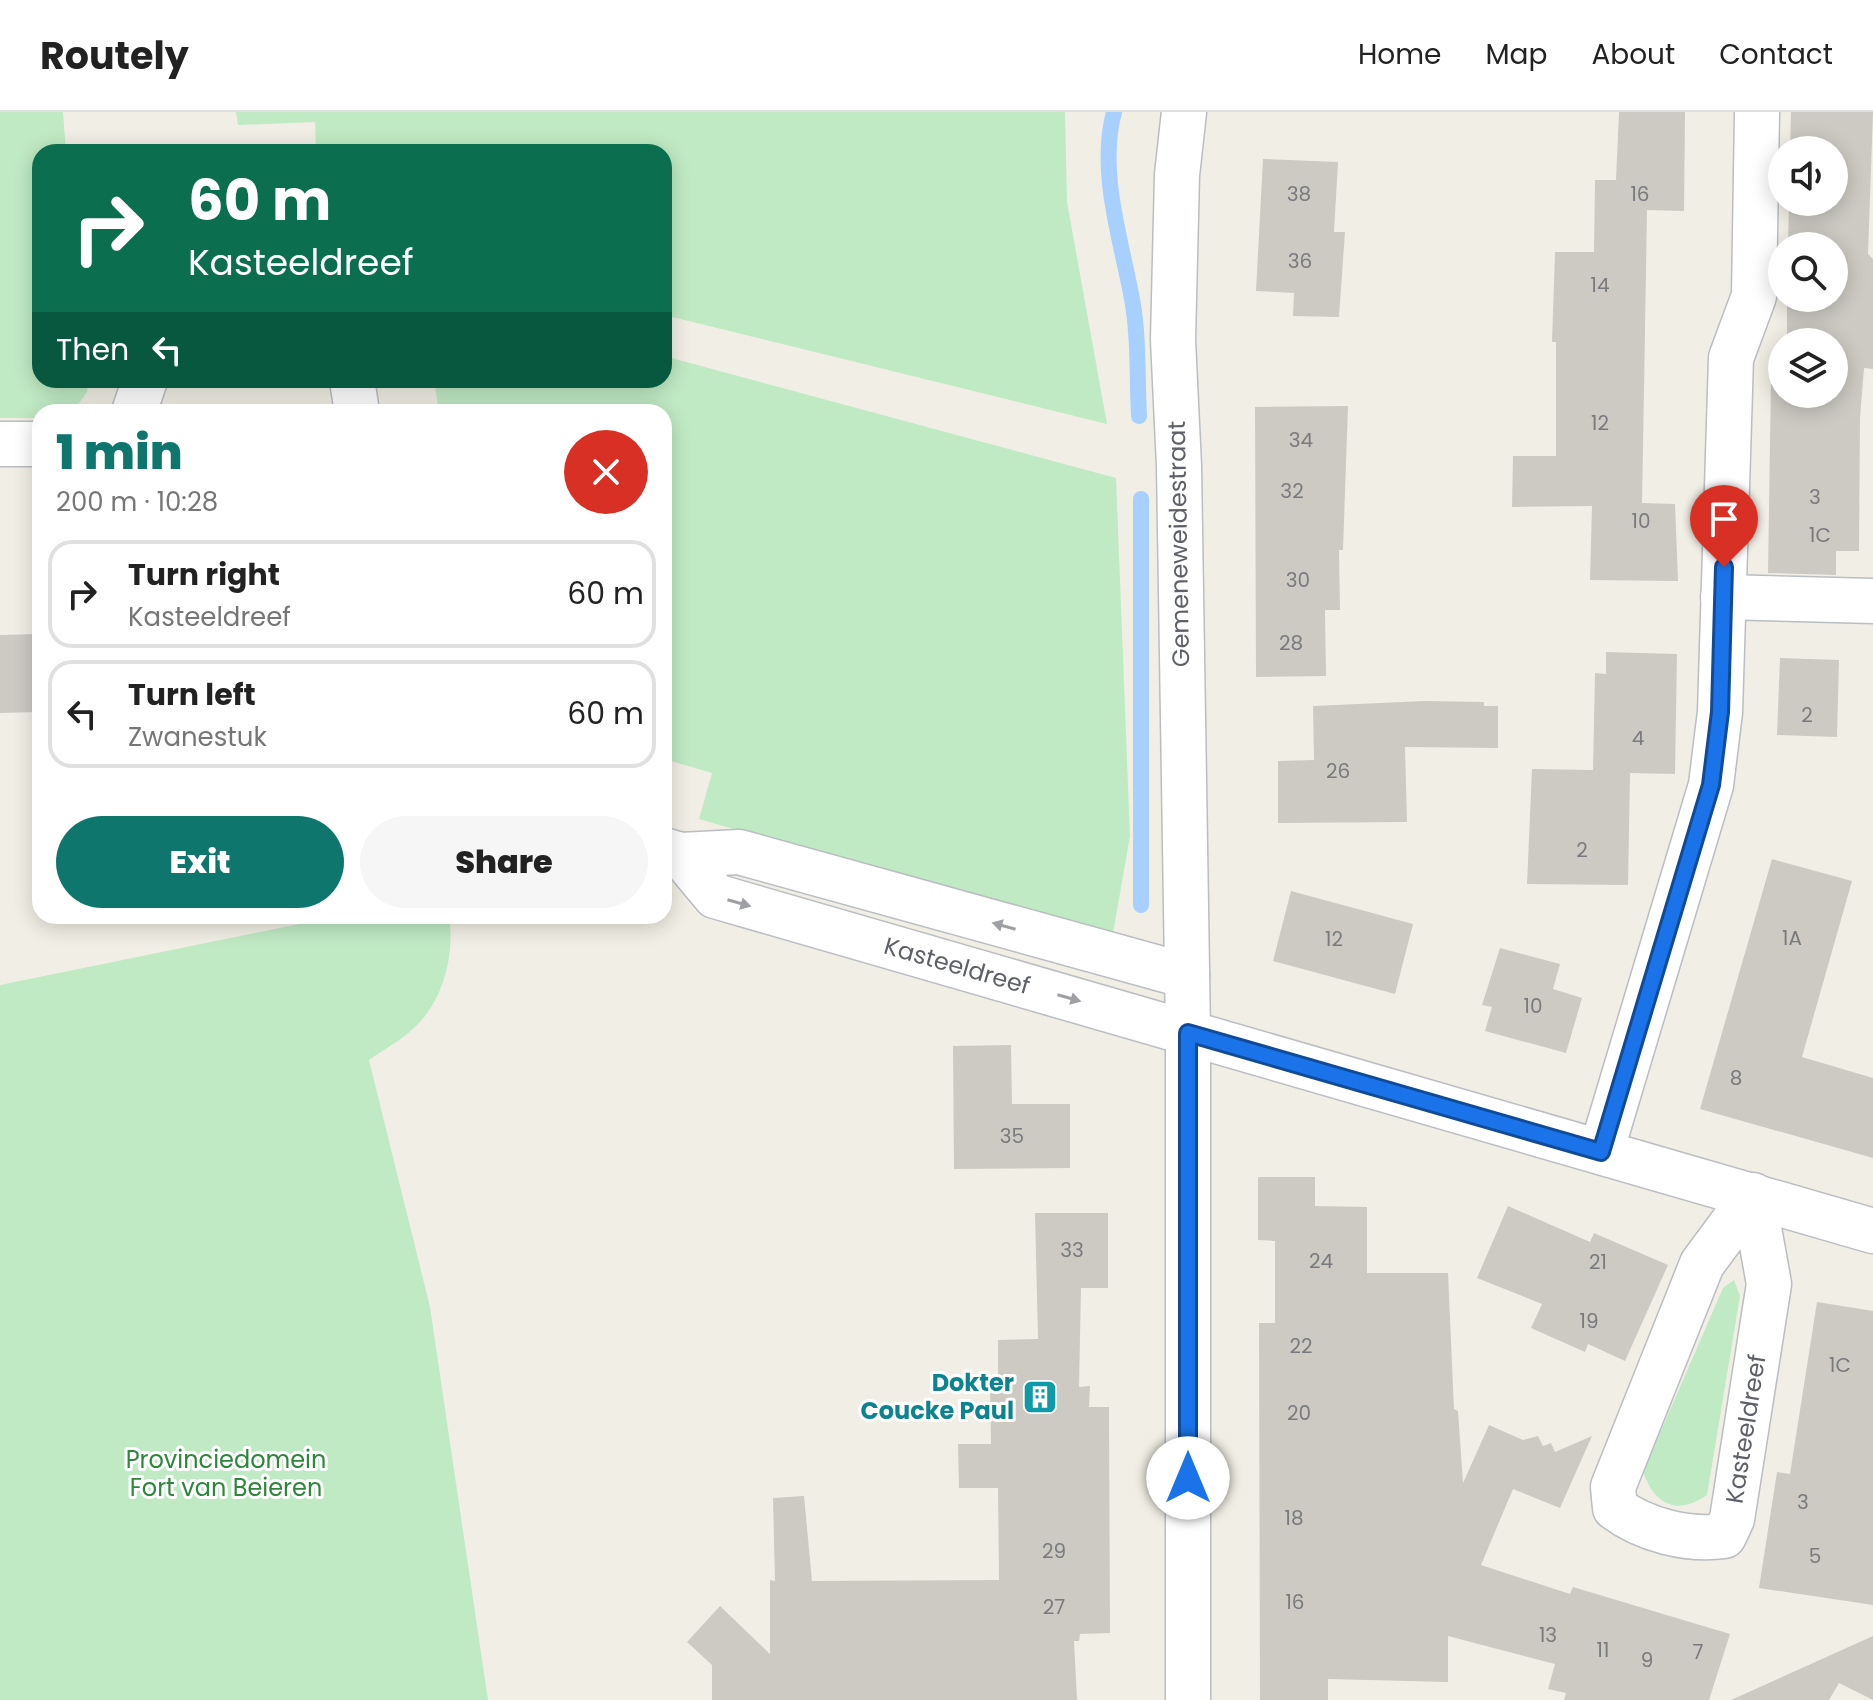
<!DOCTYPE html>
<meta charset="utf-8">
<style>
:root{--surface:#fff;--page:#f6f6f6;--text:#222;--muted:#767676;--line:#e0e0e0;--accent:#0f766e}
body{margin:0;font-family:Poppins,sans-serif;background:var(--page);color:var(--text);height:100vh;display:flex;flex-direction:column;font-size:30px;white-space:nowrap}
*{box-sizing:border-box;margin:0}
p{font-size:26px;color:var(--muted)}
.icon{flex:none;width:44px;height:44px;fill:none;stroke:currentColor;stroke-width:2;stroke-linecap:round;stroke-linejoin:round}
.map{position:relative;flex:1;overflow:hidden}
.details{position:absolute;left:32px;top:292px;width:640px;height:520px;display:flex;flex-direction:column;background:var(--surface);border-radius:24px;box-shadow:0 4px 20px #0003}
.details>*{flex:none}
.banner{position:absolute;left:32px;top:32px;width:640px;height:244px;border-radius:24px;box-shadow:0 4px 20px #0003;background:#0b6e4f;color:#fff;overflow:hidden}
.controls{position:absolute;left:1768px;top:24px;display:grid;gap:16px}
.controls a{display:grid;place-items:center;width:80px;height:80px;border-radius:50%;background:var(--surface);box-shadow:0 4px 20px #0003;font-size:40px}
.pin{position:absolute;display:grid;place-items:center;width:68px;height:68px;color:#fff;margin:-82px -34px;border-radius:50% 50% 50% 0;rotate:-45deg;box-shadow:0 0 8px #0007}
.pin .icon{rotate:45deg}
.me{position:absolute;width:88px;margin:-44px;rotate:0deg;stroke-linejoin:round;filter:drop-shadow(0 0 6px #0008)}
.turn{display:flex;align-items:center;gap:28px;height:168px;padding:0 24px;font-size:36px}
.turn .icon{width:104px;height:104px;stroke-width:2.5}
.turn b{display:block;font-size:56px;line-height:68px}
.then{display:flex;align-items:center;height:76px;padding:0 24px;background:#0003;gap:16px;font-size:30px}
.round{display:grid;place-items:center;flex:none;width:84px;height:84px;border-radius:42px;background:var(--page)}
.overview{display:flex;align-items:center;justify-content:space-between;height:136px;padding:0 24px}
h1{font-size:48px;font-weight:800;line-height:60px;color:var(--accent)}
.cta{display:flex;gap:16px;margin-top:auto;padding:16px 24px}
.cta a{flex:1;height:92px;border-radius:48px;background:var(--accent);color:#fff;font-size:32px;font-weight:800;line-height:92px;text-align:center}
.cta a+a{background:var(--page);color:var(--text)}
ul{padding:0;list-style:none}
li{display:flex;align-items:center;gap:24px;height:108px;margin:0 16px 12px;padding:0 8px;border:4px solid var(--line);border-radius:24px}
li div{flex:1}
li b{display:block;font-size:30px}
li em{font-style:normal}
header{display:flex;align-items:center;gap:48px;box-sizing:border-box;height:112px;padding:0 40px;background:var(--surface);border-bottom:2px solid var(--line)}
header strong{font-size:38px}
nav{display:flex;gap:44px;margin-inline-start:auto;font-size:28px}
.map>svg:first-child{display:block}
.green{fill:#c0eac4}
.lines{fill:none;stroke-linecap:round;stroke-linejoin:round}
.stream{stroke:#a7d0ff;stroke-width:16}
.building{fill:#cccac2}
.minor-casing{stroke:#babdc2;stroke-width:47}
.minor{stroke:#fff;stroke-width:44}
.oneway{fill:#9ea0a4}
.route-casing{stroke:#114b97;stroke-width:20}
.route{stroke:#1a73e8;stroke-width:14}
.labels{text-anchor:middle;stroke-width:6;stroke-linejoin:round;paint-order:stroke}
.number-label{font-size:20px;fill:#797a7e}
.street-label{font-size:24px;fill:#5d6067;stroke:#fff}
.culture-label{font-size:24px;font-weight:bold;fill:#0d838f;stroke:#fff;text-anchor:end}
.park-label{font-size:24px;fill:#2d863a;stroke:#fff}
</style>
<header>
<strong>Routely</strong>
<nav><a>Home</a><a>Map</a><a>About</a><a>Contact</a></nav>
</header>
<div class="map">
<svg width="1873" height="1588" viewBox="0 0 1873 1588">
<rect width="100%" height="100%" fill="#f1efe5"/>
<g class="green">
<polygon points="0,0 63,0 66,40 40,40 40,268 89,268 87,280 75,297 40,300 40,306 0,306"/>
<polygon points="236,0 1065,0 1067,90 1107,312 664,203 664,40 316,40 315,10 238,13"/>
<polygon points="664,244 1116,366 1130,724 1112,827 699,707 712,661 664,647 664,300 439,300 434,268 664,268"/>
<path d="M 338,804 L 449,804 C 455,841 444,888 415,915 C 402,928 384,937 369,948 L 430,1195 L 488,1588 L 0,1588 L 0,873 Z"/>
<path d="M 1734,1168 L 1740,1184 L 1707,1383 C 1677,1404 1655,1393 1643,1360 L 1723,1176 Z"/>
</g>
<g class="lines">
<g class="stream">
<path d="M 1114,0 C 1098,60 1121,127 1132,187 C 1139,225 1137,266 1139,304"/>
<polyline points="1141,387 1141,793"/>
</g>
</g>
<g class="building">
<polygon points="1619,0 1685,0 1684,99 1647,98 1644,278 1642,391 1675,392 1678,469 1590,468 1592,394 1512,395 1513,344 1556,344 1556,230 1552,230 1555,140 1594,140 1595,68 1616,68"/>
<polygon points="1791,0 1873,0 1868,142 1873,147 1873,257 1864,256 1860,306 1859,439 1836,439 1836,463 1768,461 1771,268 1782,268 1782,282 1834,282 1834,230 1787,230 1787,186 1834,186 1834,134 1788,134 1789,90 1834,90 1834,38 1790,38"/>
<polygon points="1263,47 1338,50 1334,120 1345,120 1339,205 1293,204 1294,181 1256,179"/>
<polygon points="1348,294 1343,438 1339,438 1340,498 1325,498 1326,564 1256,565 1255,295"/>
<polygon points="40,522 40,600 0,601 0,523"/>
<polygon points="1606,540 1677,542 1675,662 1630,661 1628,773 1527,772 1532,657 1593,658 1595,561 1606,562"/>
<polygon points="1780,546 1839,548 1837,625 1777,623"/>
<polygon points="1425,589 1484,590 1484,594 1498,594 1498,636 1405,635 1407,710 1278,711 1278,649 1314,648 1313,594"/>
<polygon points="1772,747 1852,769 1802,945 1873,966 1873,1046 1700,997"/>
<polygon points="1291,779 1413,812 1395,882 1273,849"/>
<polygon points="1500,836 1560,852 1553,877 1582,886 1566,941 1485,919 1492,895 1482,893"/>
<polygon points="1011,933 1012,992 1070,992 1070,1056 954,1057 953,934"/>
<polygon points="1258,1065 1315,1065 1315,1094 1367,1095 1367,1161 1448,1161 1454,1297 1458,1299 1463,1371 1489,1313 1523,1328 1538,1324 1543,1334 1551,1331 1555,1340 1592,1324 1560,1396 1513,1377 1481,1453 1570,1482 1573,1475 1730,1522 1709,1588 1564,1588 1566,1581 1548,1577 1555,1552 1448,1524 1448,1570 1328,1567 1328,1588 1260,1588 1259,1211 1275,1211 1275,1129 1258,1128"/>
<polygon points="1508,1094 1590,1130 1594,1121 1668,1153 1625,1249 1588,1232 1585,1240 1531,1216 1542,1192 1477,1166"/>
<polygon points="1035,1101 1108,1101 1108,1176 1081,1176 1079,1275 1090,1274 1089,1295 1109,1295 1110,1521 1080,1522 1079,1529 1074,1529 1077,1588 712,1588 712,1553 687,1530 720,1494 770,1542 770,1468 775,1469 773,1386 804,1384 812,1469 999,1468 998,1376 959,1376 958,1332 991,1332 990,1274 998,1274 998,1228 1038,1227"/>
<polygon points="1817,1190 1873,1199 1873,1493 1759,1476 1777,1360 1790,1362"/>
<polygon points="1873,1524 1873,1588 1839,1571 1829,1588 1731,1588"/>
</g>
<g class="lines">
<g class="minor-casing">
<g id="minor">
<polyline points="1184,0 1177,63 1173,228 1179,354 1188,921 1188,1588"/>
<polyline points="352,268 357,300"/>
<polyline points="134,300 145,268"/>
<polyline points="0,332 40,332"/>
<polyline points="1723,485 1873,489"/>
<polyline points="664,738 681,743 739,740 1187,864"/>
<polyline points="681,743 715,784 1873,1119"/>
<polyline points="1601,1040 1711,673 1720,600 1731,246 1754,184 1757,0"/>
<path d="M 1753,1083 L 1769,1172 L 1732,1407 L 1724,1424 C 1688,1429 1644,1418 1615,1396 L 1613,1375 L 1702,1152 Z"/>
</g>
</g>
<use href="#minor" class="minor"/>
</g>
<defs><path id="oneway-solid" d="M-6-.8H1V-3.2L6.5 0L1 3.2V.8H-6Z" transform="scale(2)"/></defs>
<g class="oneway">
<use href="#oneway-solid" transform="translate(739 791) rotate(16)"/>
<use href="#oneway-solid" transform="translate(1004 814) rotate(-164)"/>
<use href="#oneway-solid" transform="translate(1069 886) rotate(16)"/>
</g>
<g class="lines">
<g class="route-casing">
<polyline id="route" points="1188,1366 1188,921 1601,1040 1711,673 1720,600 1724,455"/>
</g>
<use href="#route" class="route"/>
</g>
<defs>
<g id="building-square" transform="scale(1.8)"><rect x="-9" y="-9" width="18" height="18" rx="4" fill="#0f9aa8" stroke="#fff"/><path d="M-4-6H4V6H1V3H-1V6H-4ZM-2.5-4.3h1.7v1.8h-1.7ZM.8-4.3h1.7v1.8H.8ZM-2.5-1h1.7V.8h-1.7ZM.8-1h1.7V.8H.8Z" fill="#fff"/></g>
</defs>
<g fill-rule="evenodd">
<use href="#building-square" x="1040" y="1285"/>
</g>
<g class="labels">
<g class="number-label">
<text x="1299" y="89">38</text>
<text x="1640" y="89">16</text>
<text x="1300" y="156">36</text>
<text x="1600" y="180">14</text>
<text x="1600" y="318">12</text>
<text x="1301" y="335">34</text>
<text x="1292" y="386">32</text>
<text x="1815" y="392">3</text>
<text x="1641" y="416">10</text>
<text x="1820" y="430">1C</text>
<text x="1298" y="475">30</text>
<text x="1291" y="538">28</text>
<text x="1807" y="610">2</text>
<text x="1638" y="633">4</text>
<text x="1338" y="666">26</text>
<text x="1582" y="745">2</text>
<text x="1792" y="833">1A</text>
<text x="1334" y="834">12</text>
<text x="1533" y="901">10</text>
<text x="1736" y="973">8</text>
<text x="1012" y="1031">35</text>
<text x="1072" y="1145">33</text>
<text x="1321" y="1156">24</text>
<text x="1598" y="1157">21</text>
<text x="1589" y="1216">19</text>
<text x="1301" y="1241">22</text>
<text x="1840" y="1260">1C</text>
<text x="1299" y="1308">20</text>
<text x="1803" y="1397">3</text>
<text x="1294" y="1413">18</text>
<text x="1054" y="1446">29</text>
<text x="1815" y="1451">5</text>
<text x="1295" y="1497">16</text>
<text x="1054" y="1502">27</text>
<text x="1548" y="1530">13</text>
<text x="1603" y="1545">11</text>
<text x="1698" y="1547">7</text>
<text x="1647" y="1555">9</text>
</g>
<g class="street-label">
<text transform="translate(1179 432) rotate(-91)" y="8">Gemeneweidestraat</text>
<text transform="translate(957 854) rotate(16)" y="8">Kasteeldreef</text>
<text transform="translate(1746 1317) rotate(-81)" y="8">Kasteeldreef</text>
</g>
<g class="culture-label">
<text x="1014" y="1279">Dokter<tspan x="1014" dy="28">Coucke Paul</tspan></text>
</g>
<g class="park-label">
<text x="226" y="1356">Provinciedomein<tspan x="226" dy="28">Fort van Beieren</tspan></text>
</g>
</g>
</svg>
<div class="controls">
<a><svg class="icon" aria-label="sound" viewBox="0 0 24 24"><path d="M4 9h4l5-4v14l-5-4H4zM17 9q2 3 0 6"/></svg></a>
<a><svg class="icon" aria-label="search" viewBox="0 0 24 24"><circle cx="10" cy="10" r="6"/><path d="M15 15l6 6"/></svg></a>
<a><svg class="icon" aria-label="layers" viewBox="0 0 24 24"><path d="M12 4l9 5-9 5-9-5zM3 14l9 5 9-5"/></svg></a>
</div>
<div class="pin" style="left:1724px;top:455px;background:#d93025"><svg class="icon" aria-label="arrive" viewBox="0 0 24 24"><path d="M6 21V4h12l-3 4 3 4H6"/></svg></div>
<svg class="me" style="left:1188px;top:1366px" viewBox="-20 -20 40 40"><circle r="19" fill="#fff"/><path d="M0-13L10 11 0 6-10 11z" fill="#1a73e8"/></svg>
<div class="banner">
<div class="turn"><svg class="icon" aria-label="right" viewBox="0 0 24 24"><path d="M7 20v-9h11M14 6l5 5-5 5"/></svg><div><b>60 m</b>Kasteeldreef</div></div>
<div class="then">Then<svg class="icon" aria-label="left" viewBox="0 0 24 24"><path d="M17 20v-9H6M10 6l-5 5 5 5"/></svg></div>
</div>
<section class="details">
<div class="overview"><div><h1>1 min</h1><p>200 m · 10:28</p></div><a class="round" style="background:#d93025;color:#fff"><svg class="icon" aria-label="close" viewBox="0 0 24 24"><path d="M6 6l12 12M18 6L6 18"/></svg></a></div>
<ul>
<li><svg class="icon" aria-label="right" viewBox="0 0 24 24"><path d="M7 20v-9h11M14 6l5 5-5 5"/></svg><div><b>Turn right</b><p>Kasteeldreef</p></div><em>60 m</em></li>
<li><svg class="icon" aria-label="left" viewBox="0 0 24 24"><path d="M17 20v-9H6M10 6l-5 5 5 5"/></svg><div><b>Turn left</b><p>Zwanestuk</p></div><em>60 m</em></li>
</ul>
<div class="cta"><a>Exit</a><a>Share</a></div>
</section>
</div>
